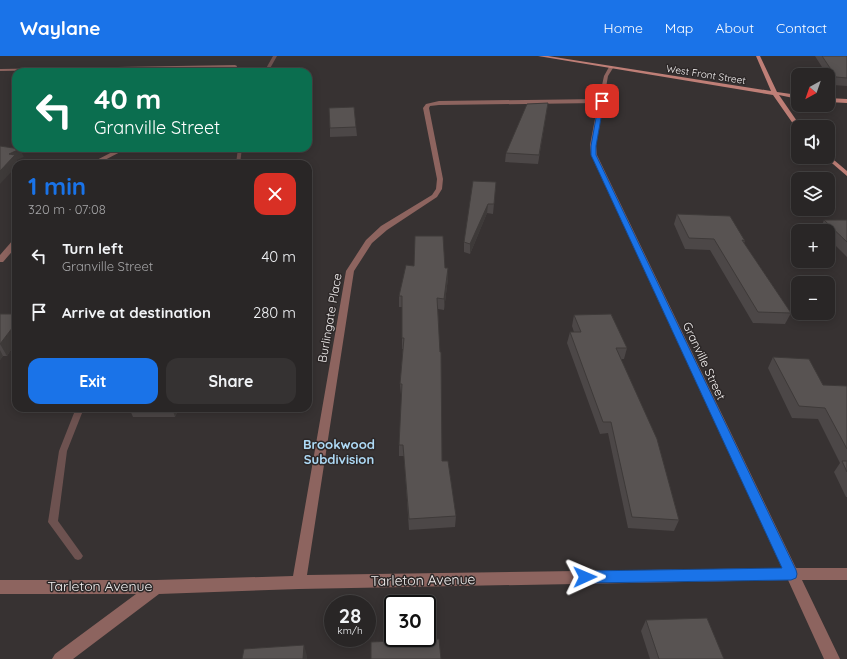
<!DOCTYPE html>
<meta charset="utf-8">
<style>
:root{--surface:#292626;--page:#353232;--text:#f1f3f6;--muted:#a5a5a7;--line:#454343;--accent:#1a73e8}
body{margin:0;font-family:Quicksand,sans-serif;background:var(--page);color:var(--text);height:100vh;display:flex;flex-direction:column;font-size:15px;white-space:nowrap}
*{box-sizing:border-box;margin:0}
p{font-size:13px;color:var(--muted)}
.icon{flex:none;width:22px;height:22px;fill:none;stroke:currentColor;stroke-width:2;stroke-linecap:round;stroke-linejoin:round}
.map{position:relative;flex:1;overflow:hidden}
.sheet{position:absolute;left:12px;top:104px;width:300px;height:252px;display:flex;flex-direction:column;background:var(--surface);border-radius:12px;box-shadow:0 2px 10px #0003,0 0 0 1px var(--line)}
.sheet>*{flex:none}
.hud{position:absolute;left:12px;top:12px;width:300px;height:84px;border-radius:12px;box-shadow:0 2px 10px #0003,0 0 0 1px var(--line);background:#0b6e4f;color:#fff;overflow:hidden}
.needle{width:26px;rotate:220deg}
.fabs{position:absolute;left:791px;top:12px;display:grid;gap:8px}
.fabs a{display:grid;place-items:center;width:44px;height:44px;border-radius:8px;background:var(--surface);box-shadow:0 2px 10px #0003,0 0 0 1px var(--line);font-size:20px}
.speed{position:absolute;left:324px;top:539px;display:flex;gap:8px;font-size:20px;font-weight:700;text-align:center}
.speed>*{display:grid;place-content:center;width:52px;height:52px;border-radius:50%;background:var(--surface);box-shadow:0 2px 10px #0003,0 0 0 1px var(--line);line-height:1}
.speed small{font-size:10px;font-weight:400}
.speed .limit{border:2px solid #111;border-radius:6px;background:#fff;color:#111}
.pin{position:absolute;display:grid;place-items:center;width:34px;height:34px;color:#fff;margin:-17px;border-radius:8px;box-shadow:0 2px 6px #0006}
.me{position:absolute;width:44px;margin:-22px;rotate:89deg;stroke-linejoin:round;filter:drop-shadow(0 0 3px #0008)}
.turn{display:flex;align-items:center;gap:14px;height:84px;padding:0 16px;font-size:18px}
.turn .icon{width:52px;height:52px;stroke-width:2.5}
.turn b{display:block;font-size:28px;line-height:34px}
.round{display:grid;place-items:center;flex:none;width:42px;height:42px;border-radius:12px;background:var(--page)}
.headline{display:flex;align-items:center;justify-content:space-between;height:68px;padding:0 16px}
h1{font-size:24px;font-weight:800;line-height:30px;color:var(--accent)}
.primary-button{display:flex;gap:8px;margin-top:auto;padding:8px 16px}
.primary-button a{flex:1;height:46px;border-radius:12px;background:var(--accent);color:#fff;font-size:16px;font-weight:800;line-height:46px;text-align:center}
.primary-button a+a{background:var(--page);color:var(--text)}
ul{padding:0;list-style:none}
li{display:flex;align-items:center;gap:12px;height:56px;padding:0 16px}
li div{flex:1}
li b{display:block;font-size:15px}
li em{font-style:normal}
header{display:flex;align-items:center;gap:24px;box-sizing:border-box;height:56px;padding:0 20px;background:var(--accent);color:#fff}
header strong{font-size:19px}
nav{display:flex;gap:22px;margin-inline-start:auto;font-size:14px}
.map>svg:first-child{display:block}
.lines{fill:none;stroke-linecap:round;stroke-linejoin:round}
.stream{fill:#6d5250;fill-rule:evenodd}
.street{fill:#8d645f;fill-rule:evenodd}
.secondary{fill:#bf7f77;fill-rule:evenodd}
.wall{fill:#4c4747}
.shaded-wall{fill:#3e3a39}
.building{fill:#585352;stroke:#3e3a39}
.route{fill:#1a73e8;stroke:#114b97}
.labels{text-anchor:middle;stroke-width:3;stroke-linejoin:round;paint-order:stroke}
.far-street-label{font-size:10px;fill:#f3f0f0;stroke:#2d2828}
.street-label{font-size:12px;fill:#f3f0f0;stroke:#2d2828}
.neighbourhood-label{font-size:13px;font-weight:bold;fill:#aedaf6;stroke:#2d2828}
.near-street-label{font-size:14px;fill:#f3f0f0;stroke:#2d2828}
</style>
<header>
<strong>Waylane</strong>
<nav><a>Home</a><a>Map</a><a>About</a><a>Contact</a></nav>
</header>
<div class="map">
<svg width="847" height="603" viewBox="0 0 847 603">
<rect width="100%" height="100%" fill="#373232"/>
<g class="lines">
<g class="stream">
<polygon points="273,0 277,0 268,16 264,16"/>
<polygon points="238,92 242,92 240,108 236,108"/>
<polygon points="76,352 84,352 67,395 58,465 81,497 83,500 81,503 78,504 75,503 48,466 59,395"/>
</g>
<g class="street">
<polygon points="235,9 237,10 235,16 231,16 232,11 0,15 0,13"/>
<path d="M 609,11 L 613,12 L 608,20 L 596,89 L 597,99 L 796,512 L 847,512 L 847,524 L 802,524 L 840,603 L 824,603 L 788,524 L 299,533 L 159,538 L 73,603 L 52,603 L 55,598 L 136,538 L 0,538 L 0,524 L 156,524 L 293,520 L 346,215 L 366,184 L 381,170 L 432,139 L 436,133 L 437,123 L 423,52 L 426,48 L 439,45 L 599,43 L 604,20 ZM 598,47 L 590,89 L 591,99 L 782,512 L 307,519 L 354,215 L 372,187 L 387,174 L 437,141 L 442,133 L 443,123 L 429,52 L 430,50 L 439,49 Z"/>
<polygon points="120,92 128,92 97,108 89,108"/>
<polygon points="13,184 16,184 16,191 3,206 0,206 0,199"/>
</g>
<g class="secondary">
<polygon points="538,0 548,0 771,35 756,0 760,0 777,36 798,39 798,43 779,39 801,71 796,72 773,39"/>
<polygon points="828,42 847,43 847,47 828,46"/>
<polygon points="828,99 847,115 847,120 826,102 825,101 828,101"/>
</g>
</g>
<g class="wall">
<polygon points="815,0 847,0 847,30 833,29 828,21 828,19 827,19"/>
<polygon points="548,47 538,108 505,106 506,97"/>
<polygon points="354,51 357,80 330,81 330,72"/>
<polygon points="496,126 493,158 487,157 470,198 464,196 464,186"/>
<polygon points="677,158 745,185 744,187 791,257 785,268 753,267 710,194 685,193 674,168"/>
<polygon points="308,164 312,164 313,174 310,193 308,193"/>
<polygon points="824,164 847,164 847,201 828,182 828,175 820,175 820,174"/>
<polygon points="445,212 448,222 444,254 438,253 442,405 456,460 455,471 409,474 404,400 399,400 399,389 402,339 401,339 400,328 403,293 402,293 402,251 399,251 399,240"/>
<polygon points="0,258 16,258 16,286 7,300 3,300 0,304"/>
<polygon points="574,259 627,292 624,303 621,303 679,464 674,475 628,472 608,377 600,378 567,287 570,276 574,276 572,270"/>
<polygon points="773,301 823,329 847,330 847,441 846,441 834,416 840,407 818,363 792,362 768,312"/>
<polygon points="129,352 179,352 175,361 133,361"/>
<polygon points="646,564 724,603 650,603 641,575"/>
</g>
<g class="shaded-wall">
<polygon points="20,93 24,101 17,104 19,108 16,108 16,111 0,128 0,115 9,98"/>
<polygon points="488,148 487,157 470,198 470,188"/>
<polygon points="312,164 313,174 310,193 309,183"/>
<polygon points="448,212 448,222 444,254 444,243"/>
<polygon points="16,267 16,286 7,300 0,288"/>
<polygon points="0,294 3,300 0,304"/>
<polygon points="172,352 179,352 175,361"/>
<polygon points="304,589 307,600 307,603 303,603"/>
</g>
<g class="building">
<polygon points="822,0 847,0 847,22 836,21"/>
<polygon points="548,47 539,99 506,97 527,48"/>
<polygon points="354,51 356,71 330,72 329,52"/>
<polygon points="0,90 20,93 9,98 15,99 0,115"/>
<polygon points="473,125 496,126 494,148 488,148 470,188 464,186"/>
<polygon points="677,158 730,160 745,185 742,184 791,257 758,256 714,183 689,182"/>
<polygon points="308,164 312,164 309,183 308,183"/>
<polygon points="824,164 847,164 847,186"/>
<polygon points="415,180 443,180 445,212 448,212 444,243 437,242 440,296 441,296 442,405 448,405 456,460 409,463 403,389 399,389 402,328 400,328 404,282 402,282 402,240 399,240 406,209 414,210"/>
<polygon points="0,258 16,258 16,267 0,288"/>
<polygon points="611,258 627,292 616,292 657,383 679,464 632,461 611,366 603,366 570,276 581,276 574,259"/>
<polygon points="773,301 809,303 823,329 847,330 847,393 825,352 799,350"/>
<polygon points="842,405 847,405 847,416"/>
<polygon points="707,562 724,603 659,603 646,564"/>
<polygon points="439,583 441,603 371,603 371,586"/>
<polygon points="304,589 303,603 242,603 244,593"/>
</g>
<polygon class="route" points="602,43 604,45 596,90 596,99 796,514 797,518 796,522 791,524 585,527 580,525 578,521 580,517 585,515 782,512 591,99 591,90 599,45"/>
<g class="labels">
<g class="far-street-label">
<text transform="translate(706 18) rotate(9)" y="4">West Front Street</text>
</g>
<g class="street-label">
<text transform="translate(330 262) rotate(-80)" y="4">Burlingate Place</text>
<text transform="translate(704 305) rotate(65)" y="4">Granville Street</text>
</g>
<g class="neighbourhood-label">
<text x="339" y="393">Brookwood<tspan x="339" dy="15">Subdivision</tspan></text>
</g>
<g class="near-street-label">
<text transform="translate(423 524) rotate(-1)" y="5">Tarleton Avenue</text>
<text x="100" y="535">Tarleton Avenue</text>
</g>
</g>
</svg>
<div class="fabs">
<a><svg class="needle" viewBox="-14 -14 28 28"><path d="M0-13l5 13h-10z" fill="#e53935"/><path d="M0 13l5-13h-10z" fill="#a5a5a7"/></svg></a>
<a><svg class="icon" aria-label="sound" viewBox="0 0 24 24"><path d="M4 9h4l5-4v14l-5-4H4zM17 9q2 3 0 6"/></svg></a>
<a><svg class="icon" aria-label="layers" viewBox="0 0 24 24"><path d="M12 4l9 5-9 5-9-5zM3 14l9 5 9-5"/></svg></a>
<a>+</a>
<a>−</a>
</div>
<div class="speed"><div>28<small>km/h</small></div><div class="limit">30</div></div>
<div class="pin" style="left:602px;top:45px;background:#d93025"><svg class="icon" aria-label="arrive" viewBox="0 0 24 24"><path d="M6 21V4h12l-3 4 3 4H6"/></svg></div>
<svg class="me" style="left:585px;top:521px" viewBox="-20 -20 40 40"><path d="M0-17L14 15 0 8-14 15z" fill="#1a73e8" stroke="#fff" stroke-width="4"/></svg>
<div class="hud">
<div class="turn"><svg class="icon" aria-label="left" viewBox="0 0 24 24"><path d="M17 20v-9H6M10 6l-5 5 5 5"/></svg><div><b>40 m</b>Granville Street</div></div>
</div>
<section class="sheet">
<div class="headline"><div><h1>1 min</h1><p>320 m · 07:08</p></div><a class="round" style="background:#d93025;color:#fff"><svg class="icon" aria-label="close" viewBox="0 0 24 24"><path d="M6 6l12 12M18 6L6 18"/></svg></a></div>
<ul>
<li><svg class="icon" aria-label="left" viewBox="0 0 24 24"><path d="M17 20v-9H6M10 6l-5 5 5 5"/></svg><div><b>Turn left</b><p>Granville Street</p></div><em>40 m</em></li>
<li><svg class="icon" aria-label="arrive" viewBox="0 0 24 24"><path d="M6 21V4h12l-3 4 3 4H6"/></svg><div><b>Arrive at destination</b></div><em>280 m</em></li>
</ul>
<div class="primary-button"><a>Exit</a><a>Share</a></div>
</section>
</div>
